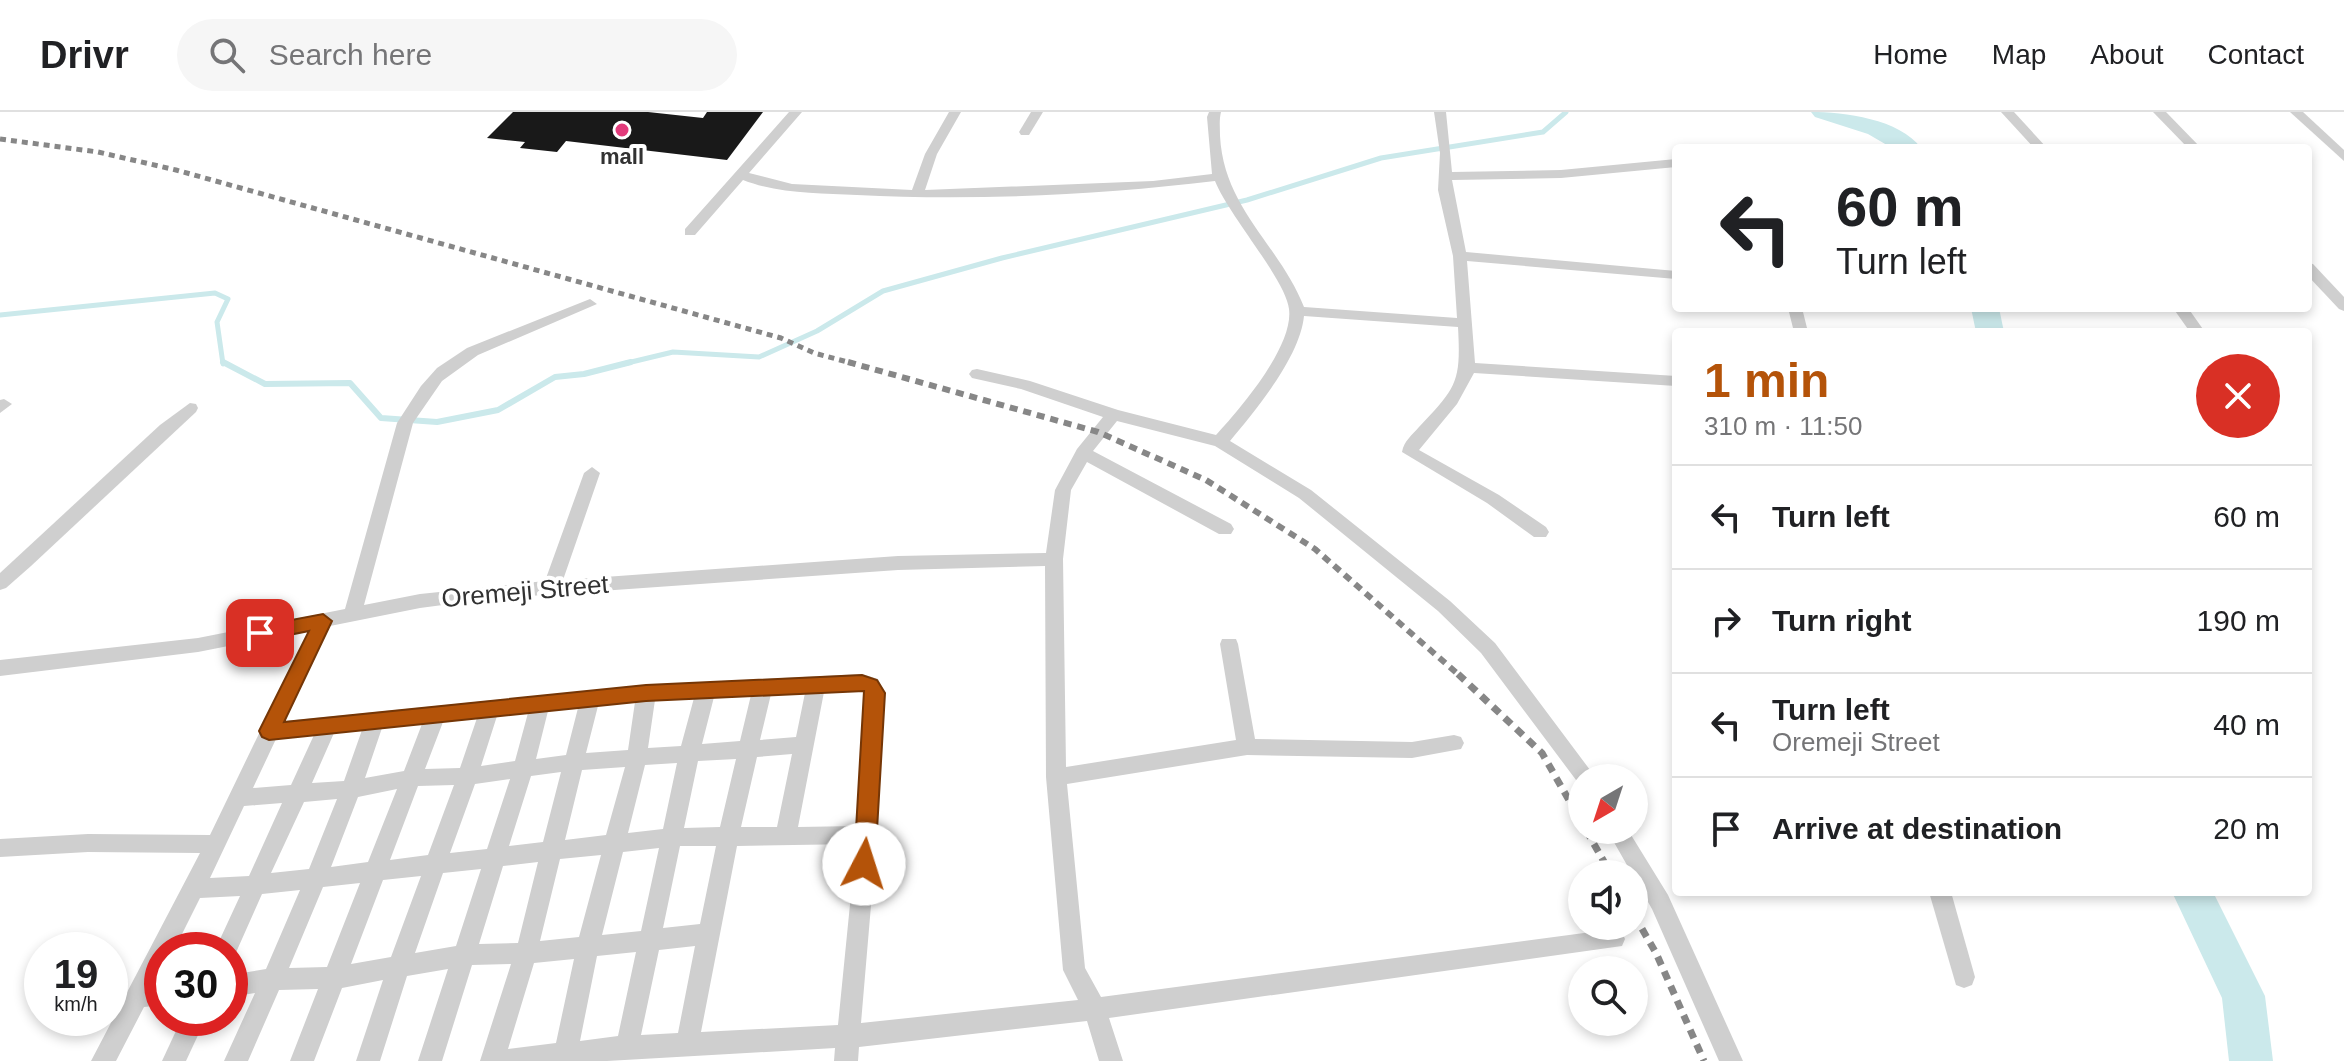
<!DOCTYPE html>
<meta charset="utf-8">
<style>
:root{--surface:#fff;--page:#f6f6f6;--text:#202124;--muted:#757577;--line:#e0e0e0;--accent:#b45309}
body{margin:0;font-family:Arial,sans-serif;background:var(--page);color:var(--text);height:100vh;display:flex;flex-direction:column;font-size:30px;white-space:nowrap}
*{box-sizing:border-box;margin:0}
p{font-size:26px;color:var(--muted)}
.icon{flex:none;width:44px;height:44px;fill:none;stroke:currentColor;stroke-width:2;stroke-linecap:round;stroke-linejoin:round}
.map{position:relative;flex:1;overflow:hidden}
.sheet{position:absolute;left:1672px;top:216px;width:640px;height:568px;display:flex;flex-direction:column;background:var(--surface);border-radius:8px;box-shadow:0 4px 12px #0003}
.sheet>*{flex:none}
.top-card{position:absolute;left:1672px;top:32px;width:640px;height:168px;border-radius:8px;box-shadow:0 4px 12px #0003;background:#fff;color:var(--text);overflow:hidden}
.needle{width:52px;rotate:219deg}
.fabs{position:absolute;left:1568px;top:652px;display:grid;gap:16px}
.fabs a{display:grid;place-items:center;width:80px;height:80px;border-radius:50%;background:var(--surface);box-shadow:0 4px 12px #0003;font-size:40px}
.speed{position:absolute;left:24px;top:820px;display:flex;gap:16px;font-size:40px;font-weight:700;text-align:center}
.speed>*{display:grid;place-content:center;width:104px;height:104px;border-radius:50%;background:var(--surface);box-shadow:0 4px 12px #0003;line-height:1}
.speed small{font-size:20px;font-weight:400}
.speed .limit{border:12px solid #d22;background:#fff;color:#111}
.pin{position:absolute;display:grid;place-items:center;width:68px;height:68px;color:#fff;margin:-34px;border-radius:16px;box-shadow:0 4px 12px #0006}
.me{position:absolute;width:88px;margin:-44px;rotate:5deg;stroke-linejoin:round;filter:drop-shadow(0 0 6px #0008)}
.turn{display:flex;align-items:center;gap:28px;height:168px;padding:0 32px;font-size:36px}
.turn .icon{width:104px;height:104px;stroke-width:2.5}
.turn b{display:block;font-size:56px;line-height:68px}
.round{display:grid;place-items:center;flex:none;width:84px;height:84px;border-radius:42px;background:var(--page)}
.head{display:flex;align-items:center;justify-content:space-between;height:136px;padding:0 32px}
h1{font-size:48px;font-weight:700;line-height:60px;color:var(--accent)}
ul{padding:0;list-style:none}
li{display:flex;align-items:center;gap:24px;height:104px;padding:0 32px;border-top:2px solid var(--line)}
li div{flex:1}
li b{display:block;font-size:30px}
li em{font-style:normal}
header{display:flex;align-items:center;gap:48px;box-sizing:border-box;height:112px;padding:0 40px;background:var(--surface);border-bottom:2px solid var(--line)}
header strong{font-size:38px}
nav{display:flex;gap:44px;margin-inline-start:auto;font-size:28px}
.search{width:560px;height:72px;background:var(--page);display:flex;align-items:center;gap:20px;box-sizing:border-box;padding:0 28px;border-radius:44px;color:var(--muted);font-size:30px}
.map>svg:first-child{display:block}
.lines{fill:none;stroke-linecap:round;stroke-linejoin:round}
.stream-far1{stroke:#cbe9eb;stroke-width:5}
.stream{stroke:#cbe9eb;stroke-width:6}
.river{fill:#cbe9eb;fill-rule:evenodd}
.building{fill:#191919}
.street{fill:#cfcfcf;fill-rule:evenodd}
.rail-far2{stroke:#878787;stroke-width:5;stroke-dasharray:6 5;stroke-linecap:butt}
.rail-far1{stroke:#878787;stroke-width:6;stroke-dasharray:8 6;stroke-linecap:butt}
.rail{stroke:#878787;stroke-width:7;stroke-dasharray:9 7;stroke-linecap:butt}
.route{fill:#b45309;stroke:#753606;stroke-width:2}
.poi-dot{fill:#e23b7b;stroke:#fff;stroke-width:3}
.labels{text-anchor:middle;stroke-width:8;stroke-linejoin:round;paint-order:stroke}
.far-poi-label{font-size:22px;font-weight:bold;fill:#323232;stroke:#fff}
.street-label{font-size:26px;fill:#323232;stroke:#fff}
</style>
<header>
<strong>Drivr</strong>
<div class="search"><svg class="icon" aria-label="search" viewBox="0 0 24 24"><circle cx="10" cy="10" r="6"/><path d="M15 15l6 6"/></svg>Search here</div>
<nav><a>Home</a><a>Map</a><a>About</a><a>Contact</a></nav>
</header>
<div class="map">
<svg width="2344" height="949" viewBox="0 0 2344 949">
<rect width="100%" height="100%" fill="#fff"/>
<g class="lines">
<g class="stream-far1">
<polyline points="0,203 215,181 228,187 217,210 223,252"/>
<polyline points="623,252 673,240 759,245 817,219 883,179 1002,146 1247,88 1381,46 1543,20 1566,0"/>
</g>
<polyline class="stream" points="223,250 265,272 350,271 381,306 437,310 498,298 555,265 584,262 631,250"/>
<g class="river">
<path d="M 1811,0 C 1844,0 1900,7 1921,36 L 1892,36 L 1868,22 L 1815,5 Z"/>
<polygon points="1971,196 1999,196 2004,220 1976,220"/>
<polygon points="2172,780 2213,780 2265,884 2273,949 2229,949 2222,886"/>
</g>
</g>
<polygon class="building" points="513,0 648,0 703,6 707,0 763,0 727,48 566,29 557,40 520,36 525,30 487,26"/>
<g class="lines">
<g class="street">
<path d="M 789,0 L 802,0 L 749,61 L 792,72 L 912,78 L 925,42 L 949,0 L 961,0 L 937,42 L 925,78 L 1153,69 L 1212,62 L 1207,5 L 1209,0 L 1221,0 C 1219,8 1220,16 1220,24 C 1224,97 1279,132 1304,195 L 1457,206 L 1453,144 L 1438,78 L 1440,41 L 1434,0 L 1446,0 L 1452,60 L 1561,58 L 1676,47 L 1676,55 L 1561,66 L 1452,68 L 1466,140 L 1676,159 L 1676,167 L 1467,149 L 1475,251 L 1676,264 L 1676,274 L 1474,261 L 1457,292 L 1419,338 L 1499,383 L 1546,415 L 1549,420 L 1546,425 L 1534,425 L 1487,391 L 1402,340 C 1404,329 1412,323 1419,315 C 1457,275 1461,270 1458,215 L 1304,204 C 1300,245 1256,298 1230,329 L 1311,378 L 1450,489 L 1495,531 L 1596,666 L 1582,666 L 1582,673 L 1579,672 L 1481,541 L 1438,499 L 1299,386 L 1215,334 L 1117,309 L 1093,339 L 1231,412 L 1234,417 L 1231,422 L 1219,422 L 1087,350 L 1071,378 L 1063,447 L 1066,655 L 1236,628 L 1220,532 L 1222,527 L 1236,527 L 1238,532 L 1255,627 L 1412,630 L 1454,623 L 1461,625 L 1464,631 L 1461,637 L 1412,646 L 1247,643 L 1067,672 L 1085,856 L 1101,885 L 1614,817 L 1622,820 L 1625,827 L 1622,834 L 1109,906 L 1123,949 L 1099,949 L 1087,909 L 859,935 L 858,949 L 834,949 L 835,936 L 607,949 L 480,949 L 511,852 L 472,853 L 442,949 L 418,949 L 448,857 L 407,864 L 380,949 L 356,949 L 383,868 L 342,876 L 314,949 L 290,949 L 318,877 L 279,878 L 248,949 L 224,949 L 255,881 L 230,885 L 230,863 L 266,857 L 300,778 L 262,782 L 234,845 L 230,847 L 230,838 L 215,838 L 240,784 L 200,786 L 174,838 L 162,838 L 162,860 L 156,872 L 162,871 L 162,893 L 144,895 L 116,949 L 91,949 L 200,741 L 88,740 L 0,745 L 0,727 L 88,722 L 210,723 L 309,518 L 198,540 L 0,564 L 0,548 L 198,526 L 345,497 L 397,311 L 421,274 L 437,256 L 467,236 L 585,189 L 590,187 L 597,192 L 478,243 L 442,269 L 413,311 L 364,493 L 420,482 L 545,469 L 584,361 L 592,355 L 600,361 L 563,468 L 898,444 L 1046,441 L 1055,378 L 1077,337 L 1103,305 L 1021,277 L 972,266 L 969,262 L 972,258 L 977,257 L 1030,269 L 1118,298 L 1216,323 C 1240,297 1294,234 1289,197 C 1286,168 1229,104 1215,69 C 1099,83 973,89 857,83 C 819,81 779,82 743,68 L 695,123 L 685,123 L 685,117 ZM 1045,454 L 1046,665 L 1063,858 L 1078,888 L 861,911 L 877,723 L 885,581 L 878,567 L 862,562 L 646,573 L 285,609 L 330,514 L 420,496 L 488,487 L 898,458 ZM 864,579 L 857,714 L 798,715 L 824,580 ZM 805,581 L 796,625 L 760,628 L 771,582 ZM 751,583 L 740,629 L 702,632 L 714,585 ZM 694,586 L 681,634 L 648,636 L 655,588 ZM 635,590 L 628,638 L 586,641 L 598,594 ZM 578,596 L 566,643 L 536,647 L 548,599 ZM 528,601 L 515,649 L 481,654 L 497,604 ZM 477,606 L 460,656 L 425,657 L 443,610 ZM 422,612 L 404,659 L 365,666 L 382,616 ZM 362,618 L 344,669 L 312,671 L 334,621 ZM 314,623 L 291,673 L 253,676 L 276,627 ZM 792,642 L 777,715 L 741,715 L 757,645 ZM 736,647 L 720,715 L 684,716 L 698,649 ZM 677,651 L 663,717 L 628,721 L 645,653 ZM 625,655 L 606,723 L 565,728 L 582,658 ZM 561,660 L 543,730 L 509,734 L 531,664 ZM 510,667 L 487,737 L 450,741 L 475,672 ZM 454,673 L 428,743 L 390,748 L 418,674 ZM 397,677 L 368,750 L 331,755 L 358,685 ZM 337,687 L 309,757 L 271,761 L 304,690 ZM 282,691 L 249,764 L 210,766 L 244,694 ZM 856,732 L 838,913 L 701,920 L 737,734 ZM 680,734 L 716,734 L 700,812 L 663,816 ZM 659,736 L 641,819 L 602,823 L 623,740 ZM 601,743 L 579,825 L 540,829 L 560,747 ZM 538,750 L 518,831 L 479,832 L 503,754 ZM 481,757 L 456,834 L 415,841 L 443,761 ZM 421,764 L 391,845 L 351,852 L 383,768 ZM 360,771 L 327,855 L 289,856 L 323,775 ZM 695,834 L 678,921 L 641,923 L 659,838 ZM 636,840 L 618,924 L 580,929 L 597,844 ZM 574,847 L 556,931 L 508,937 L 534,851 Z"/>
<polygon points="1031,0 1043,0 1029,23 1021,23 1019,20"/>
<polygon points="2001,0 2014,0 2047,36 2034,36"/>
<polygon points="2153,0 2166,0 2201,36 2188,36"/>
<polygon points="2290,0 2303,0 2344,38 2344,49"/>
<polygon points="2308,151 2313,152 2344,185 2344,199 2339,197 2308,164"/>
<polygon points="1788,196 1802,196 1808,220 1794,220"/>
<polygon points="2173,196 2188,196 2205,220 2190,220"/>
<polygon points="4,287 12,292 0,301 0,288"/>
<polygon points="190,291 196,292 198,296 196,300 31,454 6,476 0,478 0,461 160,313"/>
<polygon points="1607,718 1628,718 1668,783 1743,949 1719,949 1652,797"/>
<polygon points="1929,780 1951,780 1975,865 1972,873 1964,876 1956,873"/>
<polygon points="182,906 206,906 186,949 162,949"/>
</g>
<polyline class="rail-far2" points="0,27 98,40 176,58 781,226 814,241 855,252"/>
<polyline class="rail-far1" points="848,250 1098,320 1206,368 1315,437 1460,564"/>
<g class="rail">
<polyline points="1458,562 1542,641 1582,711"/>
<polyline points="1586,718 1611,762"/>
<polyline points="1634,803 1656,841 1704,949"/>
</g>
</g>
<polygon class="route" points="323,502 332,509 284,610 646,573 862,563 877,568 885,581 875,752 872,758 864,761 857,758 854,752 864,579 646,589 269,628 262,625 259,619 309,519 260,529 254,526 251,521 254,516 260,514"/>
<circle class="poi-dot" cx="622" cy="18" r="8"/>
<g class="labels">
<g class="far-poi-label">
<text x="622" y="52">mall</text>
</g>
<g class="street-label">
<text transform="translate(525 479) rotate(-5)" y="9">Oremeji Street</text>
</g>
</g>
</svg>
<div class="fabs">
<a><svg class="needle" viewBox="-14 -14 28 28"><path d="M0-13l5 13h-10z" fill="#e53935"/><path d="M0 13l5-13h-10z" fill="#757577"/></svg></a>
<a><svg class="icon" aria-label="sound" viewBox="0 0 24 24"><path d="M4 9h4l5-4v14l-5-4H4zM17 9q2 3 0 6"/></svg></a>
<a><svg class="icon" aria-label="search" viewBox="0 0 24 24"><circle cx="10" cy="10" r="6"/><path d="M15 15l6 6"/></svg></a>
</div>
<div class="speed"><div>19<small>km/h</small></div><div class="limit">30</div></div>
<div class="pin" style="left:260px;top:521px;background:#d93025"><svg class="icon" aria-label="arrive" viewBox="0 0 24 24"><path d="M6 21V4h12l-3 4 3 4H6"/></svg></div>
<svg class="me" style="left:864px;top:752px" viewBox="-20 -20 40 40"><circle r="19" fill="#fff"/><path d="M0-13L10 11 0 6-10 11z" fill="#b45309"/></svg>
<div class="top-card">
<div class="turn"><svg class="icon" aria-label="left" viewBox="0 0 24 24"><path d="M17 20v-9H6M10 6l-5 5 5 5"/></svg><div><b>60 m</b>Turn left</div></div>
</div>
<section class="sheet">
<div class="head"><div><h1>1 min</h1><p>310 m · 11:50</p></div><a class="round" style="background:#d93025;color:#fff"><svg class="icon" aria-label="close" viewBox="0 0 24 24"><path d="M6 6l12 12M18 6L6 18"/></svg></a></div>
<ul>
<li><svg class="icon" aria-label="left" viewBox="0 0 24 24"><path d="M17 20v-9H6M10 6l-5 5 5 5"/></svg><div><b>Turn left</b></div><em>60 m</em></li>
<li><svg class="icon" aria-label="right" viewBox="0 0 24 24"><path d="M7 20v-9h11M14 6l5 5-5 5"/></svg><div><b>Turn right</b></div><em>190 m</em></li>
<li><svg class="icon" aria-label="left" viewBox="0 0 24 24"><path d="M17 20v-9H6M10 6l-5 5 5 5"/></svg><div><b>Turn left</b><p>Oremeji Street</p></div><em>40 m</em></li>
<li><svg class="icon" aria-label="arrive" viewBox="0 0 24 24"><path d="M6 21V4h12l-3 4 3 4H6"/></svg><div><b>Arrive at destination</b></div><em>20 m</em></li>
</ul>
</section>
</div>
